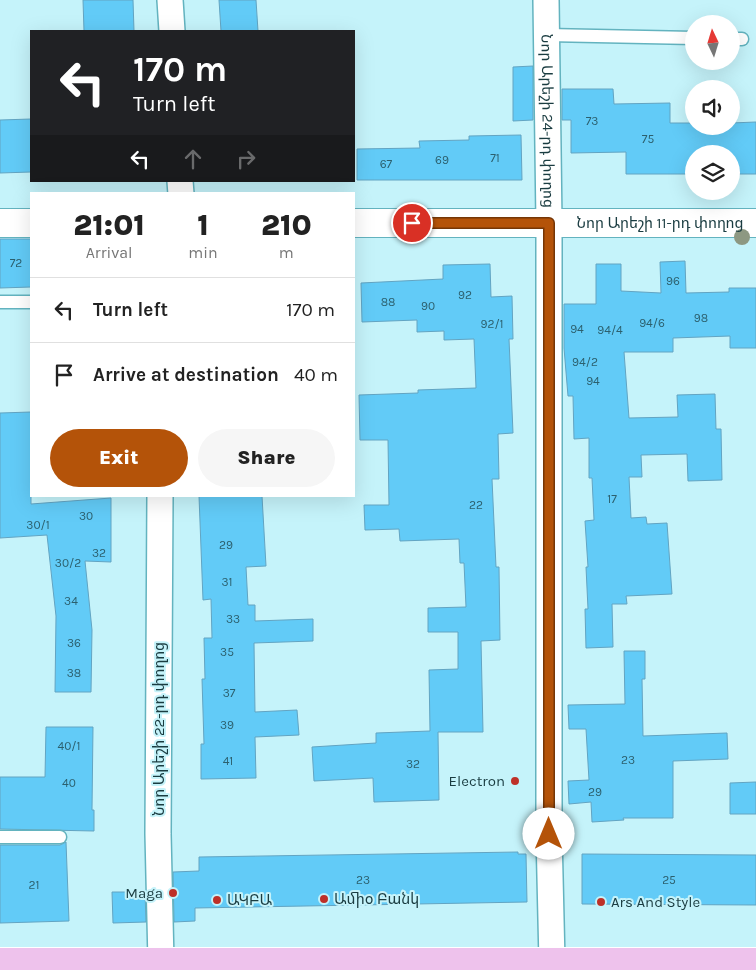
<!DOCTYPE html>
<meta charset="utf-8">
<style>
:root{--surface:#fff;--page:#f6f6f6;--text:#222;--muted:#767676;--line:#e0e0e0;--accent:#b45309}
body{margin:0;font-family:Karla,"Noto Sans Armenian",sans-serif;background:var(--page);color:var(--text);height:100vh;display:flex;flex-direction:column;font-size:19px;white-space:nowrap}
*{box-sizing:border-box;margin:0}
p{font-size:16px;color:var(--muted)}
.icon{flex:none;width:28px;height:28px;fill:none;stroke:currentColor;stroke-width:2;stroke-linecap:round;stroke-linejoin:round}
.map{position:relative;flex:1;overflow:hidden}
.details{position:absolute;left:30px;top:192px;width:325px;height:305px;display:flex;flex-direction:column;background:var(--surface);border-radius:0px;box-shadow:0 5px 20px #0002}
.details>*{flex:none}
.top-card{position:absolute;left:30px;top:30px;width:325px;height:152px;border-radius:0px;box-shadow:0 5px 20px #0002;background:#202124;color:#fff;overflow:hidden}
.needle{width:32px;rotate:356deg}
.buttons{position:absolute;left:685px;top:15px;display:grid;gap:10px}
.buttons a{display:grid;place-items:center;width:55px;height:55px;border-radius:50%;background:var(--surface);box-shadow:0 5px 20px #0002;font-size:25px}
.pin{position:absolute;display:grid;place-items:center;width:42px;height:42px;color:#fff;margin:-21px;border:2px solid #fff;border-radius:50%;box-shadow:0 1px 5px #0007}
.me{position:absolute;width:55px;margin:-28px;rotate:0deg;stroke-linejoin:round;filter:drop-shadow(0 0 4px #0008)}
.turn{display:flex;align-items:center;gap:18px;height:105px;padding:0 20px;font-size:22px}
.turn .icon{width:65px;height:65px;stroke-width:2.5}
.turn b{display:block;font-size:35px;line-height:42px}
.lanes{display:flex;align-items:center;height:48px;padding:0 20px;background:#0003;justify-content:center;gap:25px;direction:ltr}
.lanes .off{opacity:.35}
.eta{display:flex;justify-content:space-evenly;align-items:center;height:85px;text-align:center}
.eta b{font-size:30px;font-weight:800;line-height:35px}
.primary-button{display:flex;gap:10px;margin-top:auto;padding:10px 20px}
.primary-button a{flex:1;height:58px;border-radius:30px;background:var(--accent);color:#fff;font-size:20px;font-weight:800;line-height:58px;text-align:center}
.primary-button a+a{background:var(--page);color:var(--text)}
ul{padding:0;list-style:none}
li{display:flex;align-items:center;gap:15px;height:65px;padding:0 20px;border-top:1px solid var(--line)}
li div{flex:1}
li b{display:block;font-size:19px}
li em{font-style:normal}
.map>svg:first-child{display:block}
.building{fill:#62cbf7;stroke:#62a4c2}
.lines{fill:none;stroke-linecap:round;stroke-linejoin:round}
.service-casing{stroke:#63b3bf;stroke-width:15}
.minor-casing{stroke:#63b3bf;stroke-width:28}
.tertiary-casing{stroke:#63b3bf;stroke-width:30}
.primary-casing{stroke:#fff;stroke-width:30}
.service{stroke:#fff;stroke-width:12}
.minor{stroke:#fff;stroke-width:25}
.tertiary{stroke:#fff;stroke-width:28}
.primary{stroke:#eec2ec;stroke-width:28}
.tree{fill:#8d9882}
.route-casing{stroke:#753606;stroke-width:12}
.route{stroke:#b45309;stroke-width:9}
.poi-dot{fill:#be3028;stroke:#c5f3fa;stroke-width:2}
.labels{text-anchor:middle;stroke-width:4;stroke-linejoin:round;paint-order:stroke}
.number-label{font-size:12px;fill:#2c606e}
.street-label{font-size:15px;fill:#1a3c41;stroke:#c5f3fa}
.poi-label{font-size:15px;fill:#1a3c41;stroke:#c5f3fa;text-anchor:start}
</style>
<div class="map">
<svg width="756" height="970" viewBox="0 0 756 970">
<rect width="100%" height="100%" fill="#c5f3fa"/>
<g class="building">
<polygon points="83,0 133,0 134,31 84,31"/>
<polygon points="219,0 256,0 258,31 221,31"/>
<polygon points="533,66 533,120 513,121 513,67"/>
<polygon points="562,89 613,89 614,104 670,103 670,123 694,123 694,126 731,126 731,123 756,122 756,174 731,174 731,154 694,154 694,174 626,174 626,152 571,153 571,120 562,120"/>
<polygon points="31,119 31,172 0,173 0,120"/>
<polygon points="521,135 522,180 357,180 357,149 420,148 419,141 469,140 469,136"/>
<polygon points="0,239 31,239 31,287 0,288"/>
<polygon points="685,261 686,293 729,292 729,288 756,288 756,348 730,348 730,336 673,338 673,352 624,352 629,418 678,417 677,395 715,394 716,429 721,429 722,480 688,481 687,454 641,455 642,477 629,477 631,518 646,517 647,524 667,523 672,594 626,596 627,604 612,604 613,647 586,648 585,609 588,609 586,567 588,567 585,521 594,520 592,478 589,478 589,438 574,439 573,396 568,396 564,348 564,304 596,304 596,264 621,264 621,291 661,293 660,262"/>
<polygon points="490,264 491,297 512,296 513,339 509,339 513,433 498,434 499,479 492,479 496,567 499,567 500,640 481,641 483,732 438,732 439,800 374,802 373,778 314,781 312,747 376,743 376,733 430,731 429,670 458,669 458,632 428,632 428,608 466,607 464,563 460,563 459,539 400,541 399,529 365,530 364,505 389,505 388,440 360,440 359,395 418,393 418,390 476,388 474,339 444,340 444,331 417,332 417,320 362,322 361,283 443,279 443,265"/>
<polygon points="31,412 31,504 111,498 111,562 85,561 92,630 91,692 55,692 56,616 47,535 0,538 0,413"/>
<polygon points="199,496 262,496 266,566 246,567 248,605 255,605 255,621 313,619 313,641 254,643 255,712 297,710 299,735 255,737 256,778 201,779 201,744 204,744 202,679 205,679 204,638 212,638 211,599 203,600"/>
<polygon points="624,651 645,651 645,679 642,679 643,736 727,733 728,759 673,761 673,818 623,818 624,820 592,822 591,802 569,804 568,781 589,780 586,729 569,729 568,705 625,704"/>
<polygon points="46,727 93,727 92,810 94,810 94,831 0,829 0,777 45,777"/>
<polygon points="756,782 756,814 730,814 730,783"/>
<polygon points="66,842 69,921 0,923 0,845 60,845"/>
<polygon points="518,852 518,854 526,854 527,902 195,908 195,921 174,922 173,872 199,871 199,857"/>
<polygon points="582,854 756,855 756,905 582,904"/>
<polygon points="112,892 145,892 146,922 113,923"/>
</g>
<g class="lines">
<g class="service-casing">
<g id="service">
<polyline points="547,35 694,38"/>
<polyline points="731,39 742,39"/>
<polyline points="0,302 31,302"/>
<polyline points="0,837 60,837"/>
</g>
</g>
<g class="minor-casing">
<g id="minor">
<polyline points="170,0 172,31"/>
<path id="s1" d="M 546,0 L 549,223 L 549,834 L 552,962"/>
<polyline points="180,181 181,194"/>
<polyline points="160,496 158,834 161,962"/>
</g>
</g>
<g class="tertiary-casing">
<g id="tertiary">
<polyline points="0,223 31,223"/>
<path id="s2" d="M 354,223 L 756,223"/>
</g>
</g>
<g class="primary-casing">
<polyline id="primary" points="0,962 756,962"/>
</g>
<use href="#service" class="service"/>
<use href="#minor" class="minor"/>
<use href="#tertiary" class="tertiary"/>
<use href="#primary" class="primary"/>
</g>
<circle class="tree" cx="742" cy="237" r="8"/>
<g class="lines">
<g class="route-casing">
<polyline id="route" points="412,223 549,223 549,834"/>
</g>
<use href="#route" class="route"/>
</g>
<g class="poi-dot">
<circle cx="515" cy="781" r="5"/>
<circle cx="173" cy="893" r="5"/>
<circle cx="324" cy="899" r="5"/>
<circle cx="217" cy="900" r="5"/>
<circle cx="601" cy="902" r="5"/>
</g>
<g class="labels">
<g class="number-label">
<text x="592" y="125">73</text>
<text x="648" y="143">75</text>
<text x="495" y="162">71</text>
<text x="442" y="164">69</text>
<text x="386" y="168">67</text>
<text x="16" y="267">72</text>
<text x="673" y="285">96</text>
<text x="465" y="299">92</text>
<text x="388" y="306">88</text>
<text x="428" y="310">90</text>
<text x="701" y="322">98</text>
<text x="652" y="327">94/6</text>
<text x="492" y="328">92/1</text>
<text x="577" y="333">94</text>
<text x="610" y="334">94/4</text>
<text x="585" y="366">94/2</text>
<text x="593" y="385">94</text>
<text x="612" y="503">17</text>
<text x="476" y="509">22</text>
<text x="86" y="520">30</text>
<text x="38" y="529">30/1</text>
<text x="226" y="549">29</text>
<text x="99" y="557">32</text>
<text x="68" y="567">30/2</text>
<text x="227" y="586">31</text>
<text x="71" y="605">34</text>
<text x="233" y="623">33</text>
<text x="74" y="647">36</text>
<text x="227" y="656">35</text>
<text x="74" y="677">38</text>
<text x="229" y="697">37</text>
<text x="227" y="729">39</text>
<text x="69" y="750">40/1</text>
<text x="628" y="764">23</text>
<text x="228" y="765">41</text>
<text x="413" y="768">32</text>
<text x="69" y="787">40</text>
<text x="595" y="796">29</text>
<text x="363" y="884">23</text>
<text x="669" y="884">25</text>
<text x="34" y="889">21</text>
</g>
<g class="street-label">
<text dy="5" stroke="none"><textPath href="#s1" startOffset="121">Նոր Արեշի 24-րդ փողոց</textPath></text>
<text dy="5" stroke="none"><textPath href="#s2" startOffset="306">Նոր Արեշի 11-րդ փողոց</textPath></text>
<text transform="translate(159 729) rotate(-90)" y="5">Նոր Արեշի 22-րդ փողոց</text>
</g>
<g class="poi-label">
<text x="505" y="786" text-anchor="end">Electron</text>
<text x="163" y="898" text-anchor="end">Maga</text>
<text x="334" y="904">Ամիօ Բանկ</text>
<text x="227" y="905">ԱԿԲԱ</text>
<text x="611" y="907">Ars And Style</text>
</g>
</g>
</svg>
<div class="buttons">
<a><svg class="needle" viewBox="-14 -14 28 28"><path d="M0-13l5 13h-10z" fill="#e53935"/><path d="M0 13l5-13h-10z" fill="#767676"/></svg></a>
<a><svg class="icon" aria-label="sound" viewBox="0 0 24 24"><path d="M4 9h4l5-4v14l-5-4H4zM17 9q2 3 0 6"/></svg></a>
<a><svg class="icon" aria-label="layers" viewBox="0 0 24 24"><path d="M12 4l9 5-9 5-9-5zM3 14l9 5 9-5"/></svg></a>
</div>
<div class="pin" style="left:412px;top:223px;background:#d93025"><svg class="icon" aria-label="arrive" viewBox="0 0 24 24"><path d="M6 21V4h12l-3 4 3 4H6"/></svg></div>
<svg class="me" style="left:549px;top:834px" viewBox="-20 -20 40 40"><circle r="19" fill="#fff"/><path d="M0-13L10 11 0 6-10 11z" fill="#b45309"/></svg>
<div class="top-card">
<div class="turn"><svg class="icon" aria-label="left" viewBox="0 0 24 24"><path d="M17 20v-9H6M10 6l-5 5 5 5"/></svg><div><b>170 m</b>Turn left</div></div>
<div class="lanes"><svg class="icon" aria-label="left" viewBox="0 0 24 24"><path d="M17 20v-9H6M10 6l-5 5 5 5"/></svg><svg class="icon off" aria-label="ahead" viewBox="0 0 24 24"><path d="M12 20V5M6 11l6-6 6 6"/></svg><svg class="icon off" aria-label="right" viewBox="0 0 24 24"><path d="M7 20v-9h11M14 6l5 5-5 5"/></svg></div>
</div>
<section class="details">
<div class="eta">
<div><b>21:01</b><p>Arrival</p></div>
<div><b>1</b><p>min</p></div>
<div><b>210</b><p>m</p></div>
</div>
<ul>
<li><svg class="icon" aria-label="left" viewBox="0 0 24 24"><path d="M17 20v-9H6M10 6l-5 5 5 5"/></svg><div><b>Turn left</b></div><em>170 m</em></li>
<li><svg class="icon" aria-label="arrive" viewBox="0 0 24 24"><path d="M6 21V4h12l-3 4 3 4H6"/></svg><div><b>Arrive at destination</b></div><em>40 m</em></li>
</ul>
<div class="primary-button"><a>Exit</a><a>Share</a></div>
</section>
</div>
